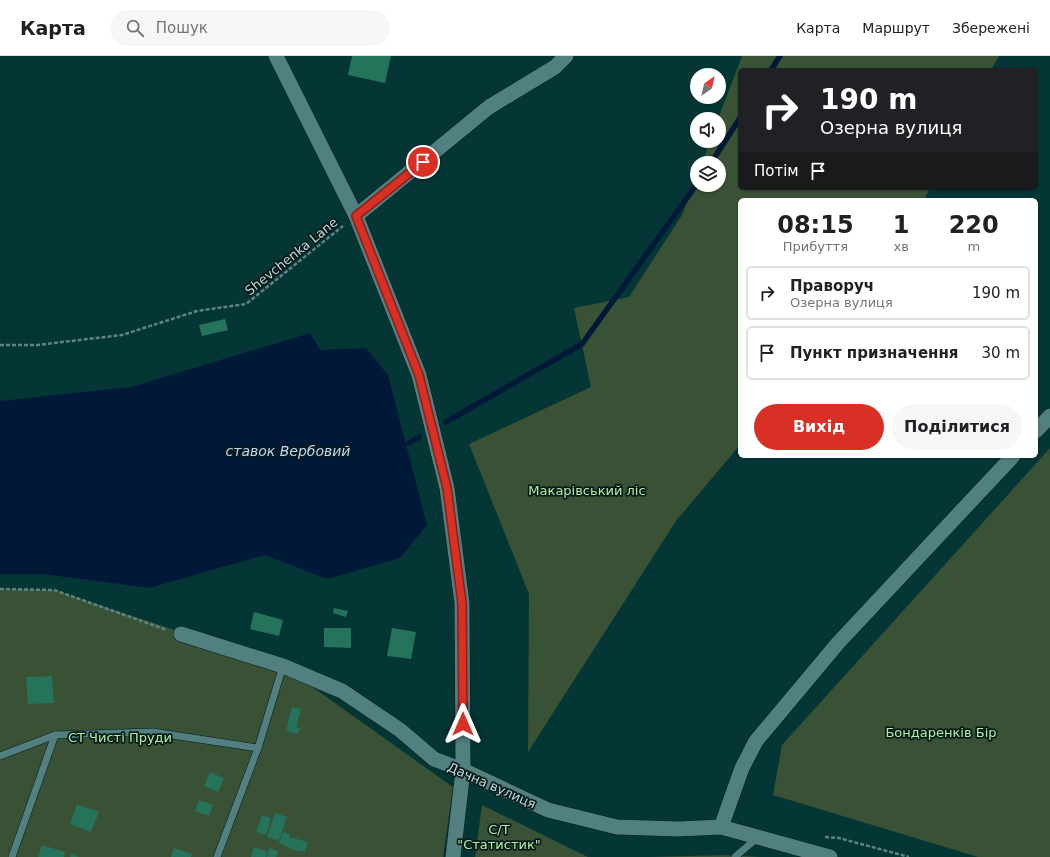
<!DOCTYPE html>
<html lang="uk">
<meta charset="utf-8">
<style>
:root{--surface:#fff;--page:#f6f6f6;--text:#202124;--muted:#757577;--line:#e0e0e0;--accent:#d93025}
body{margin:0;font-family:"DejaVu Sans",sans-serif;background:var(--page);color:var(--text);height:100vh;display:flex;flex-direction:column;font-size:15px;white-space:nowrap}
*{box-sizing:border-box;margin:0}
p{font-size:13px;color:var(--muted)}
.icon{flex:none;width:22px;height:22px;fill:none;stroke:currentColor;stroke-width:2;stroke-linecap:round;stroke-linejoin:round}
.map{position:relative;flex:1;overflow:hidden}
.details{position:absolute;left:738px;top:142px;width:300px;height:260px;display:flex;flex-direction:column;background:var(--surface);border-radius:6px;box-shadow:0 1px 3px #0004}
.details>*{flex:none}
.hud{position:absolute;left:738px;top:12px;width:300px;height:122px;border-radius:6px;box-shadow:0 1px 3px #0004;background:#202124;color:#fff;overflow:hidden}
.needle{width:26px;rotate:34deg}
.buttons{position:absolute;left:690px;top:12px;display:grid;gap:8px}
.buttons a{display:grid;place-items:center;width:36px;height:36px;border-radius:50%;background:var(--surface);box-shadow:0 1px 3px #0004;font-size:20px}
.pin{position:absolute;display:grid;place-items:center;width:34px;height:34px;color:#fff;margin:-17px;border:2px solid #fff;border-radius:50%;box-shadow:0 1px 4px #0007}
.me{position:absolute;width:44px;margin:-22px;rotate:0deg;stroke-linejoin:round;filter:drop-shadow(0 0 3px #0008)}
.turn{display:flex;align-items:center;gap:14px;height:84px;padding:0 16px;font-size:18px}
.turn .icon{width:52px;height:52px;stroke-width:2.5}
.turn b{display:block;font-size:28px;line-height:34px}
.then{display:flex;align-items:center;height:38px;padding:0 16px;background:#0003;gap:8px;font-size:15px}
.eta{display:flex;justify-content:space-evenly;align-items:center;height:68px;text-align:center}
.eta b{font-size:24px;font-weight:700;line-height:28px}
.primary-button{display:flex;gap:8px;margin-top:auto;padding:8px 16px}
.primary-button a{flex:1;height:46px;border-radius:24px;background:var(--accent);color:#fff;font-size:16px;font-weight:700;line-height:46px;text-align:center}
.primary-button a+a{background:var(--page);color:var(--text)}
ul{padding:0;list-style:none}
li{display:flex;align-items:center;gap:12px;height:54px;margin:0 8px 6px;padding:0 8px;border:2px solid var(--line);border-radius:6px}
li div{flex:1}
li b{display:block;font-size:15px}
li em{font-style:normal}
header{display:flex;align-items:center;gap:24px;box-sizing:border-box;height:56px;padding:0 20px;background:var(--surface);border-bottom:1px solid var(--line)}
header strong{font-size:19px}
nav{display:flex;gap:22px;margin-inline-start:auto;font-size:14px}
.search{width:280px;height:36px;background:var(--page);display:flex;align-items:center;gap:10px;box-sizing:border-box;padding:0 14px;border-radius:22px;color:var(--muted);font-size:15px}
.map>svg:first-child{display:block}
.green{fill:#395134}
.water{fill:#001938}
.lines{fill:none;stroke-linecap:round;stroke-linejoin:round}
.stream{stroke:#001938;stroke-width:5.5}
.building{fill:#24735a}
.service-casing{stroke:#041b1b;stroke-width:8}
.minor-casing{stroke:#041b1b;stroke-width:16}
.path{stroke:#5f8484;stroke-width:2.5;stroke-dasharray:4 2;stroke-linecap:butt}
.service{stroke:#527f7f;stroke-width:7}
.minor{stroke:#527f7f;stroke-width:15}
.route-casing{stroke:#8d1f18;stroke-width:10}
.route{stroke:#d93025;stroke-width:7}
.labels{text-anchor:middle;stroke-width:3.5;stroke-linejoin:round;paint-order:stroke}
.street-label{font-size:13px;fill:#c1d8d8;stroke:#071a1a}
.park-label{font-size:13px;fill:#b2efa5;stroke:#071a1a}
.water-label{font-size:14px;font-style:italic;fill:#c0d7f3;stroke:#071a1a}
</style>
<header>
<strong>Карта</strong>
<div class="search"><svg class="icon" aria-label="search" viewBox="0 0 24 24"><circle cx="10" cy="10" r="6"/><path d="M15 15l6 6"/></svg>Пошук</div>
<nav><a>Карта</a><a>Маршрут</a><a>Збережені</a></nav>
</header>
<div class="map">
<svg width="1050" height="801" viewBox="0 0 1050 801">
<rect width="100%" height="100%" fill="#043636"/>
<g class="green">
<polygon points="742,0 999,0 991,14 740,14 740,132 930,132 924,144 740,144 740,389 676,465 528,696 529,538 469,388 591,331 574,252 629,241 682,159 697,119 697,129 719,129 719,107 702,107 710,85 719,85 718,63"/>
<polygon points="1050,392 1050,801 978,801 773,739 782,689"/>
<polygon points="0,533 54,534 283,610 453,731 443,801 0,801"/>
<polygon points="482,749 588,801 475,801"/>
<polygon points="724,799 761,801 650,801"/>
</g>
<polygon class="water" points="310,277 320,294 366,292 388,319 427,469 400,502 327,523 265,499 149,532 43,518 0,518 0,345 131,331"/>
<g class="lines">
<g class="stream">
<polyline points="771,14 780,0"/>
<polyline points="711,107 740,62"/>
<polyline points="446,366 582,288 697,128"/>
<polyline points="409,387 419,381"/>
</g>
</g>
<g class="building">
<polygon points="352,0 391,0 385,27 348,19"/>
<polygon points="225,263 228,274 202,280 199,269"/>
<polygon points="334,552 348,555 346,561 333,557"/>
<polygon points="254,556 283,564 279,580 250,573"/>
<polygon points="324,572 351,572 351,592 324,591"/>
<polygon points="392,572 416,576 411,603 387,600"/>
<polygon points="52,620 54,647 28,648 26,621"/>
<polygon points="292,651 301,653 296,671 300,672 298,678 286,675"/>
<polygon points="210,716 224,722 218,736 204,730"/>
<polygon points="199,744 213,749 209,760 195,755"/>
<polygon points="77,748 99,756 91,776 70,768"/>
<polygon points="275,757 287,761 279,785 267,781"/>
<polygon points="262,759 271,762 266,779 256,776"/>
<polygon points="283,776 290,778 289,781 308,786 305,796 300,794 299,796 279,787"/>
<polygon points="42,789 65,796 64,801 38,801"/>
<polygon points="254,791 267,795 266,801 251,801"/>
<polygon points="174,792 192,798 191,801 171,801"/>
<polygon points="269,792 278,795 276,801 267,801"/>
<polygon points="71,798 79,801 70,801"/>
</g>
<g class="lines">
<g class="service-casing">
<g id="service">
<polyline points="0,700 55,679 153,676 258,692"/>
<polyline points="12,801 55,679"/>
<polyline points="217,801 258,692 283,610"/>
<polyline points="735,801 757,782"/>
</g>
</g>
<g class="minor-casing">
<g id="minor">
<polyline points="276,0 356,160 419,319 447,432 462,547 463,714 453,801"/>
<polyline points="356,160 489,51 555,11 566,0"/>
<polyline points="1036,375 1050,360"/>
<polyline points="181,578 283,610 342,635 400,674 434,703 463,714 548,754 617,771 678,773 721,771 830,801"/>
<polyline points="721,771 742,712 756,685 838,587 1013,400"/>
</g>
</g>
<g class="path">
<polyline points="0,289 37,289 122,279 197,255 246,248 343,170"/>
<polyline points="0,533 54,534 167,574"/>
<polyline points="825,781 839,782 909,801"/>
</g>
<use href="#service" class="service"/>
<use href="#minor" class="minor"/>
</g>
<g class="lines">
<g class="route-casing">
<polyline id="route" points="423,106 356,160 419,319 447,432 462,547 463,668"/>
</g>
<use href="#route" class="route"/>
</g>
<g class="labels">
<g class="street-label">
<text transform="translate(291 200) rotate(-39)" y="5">Shevchenka Lane</text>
<text transform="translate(492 729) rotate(24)" y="5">Дачна вулиця</text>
</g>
<g class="park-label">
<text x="587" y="439">Макарівський ліс</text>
<text x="941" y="681">Бондаренків Бір</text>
<text x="120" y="686">СТ Чисті Пруди</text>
<text x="499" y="778">С/Т<tspan x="499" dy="15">"Статистик"</tspan></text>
</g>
<g class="water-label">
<text x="288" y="400">ставок Вербовий</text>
</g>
</g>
</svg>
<div class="buttons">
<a><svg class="needle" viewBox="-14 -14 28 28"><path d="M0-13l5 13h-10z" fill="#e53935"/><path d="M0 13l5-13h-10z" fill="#757577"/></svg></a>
<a><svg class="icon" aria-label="sound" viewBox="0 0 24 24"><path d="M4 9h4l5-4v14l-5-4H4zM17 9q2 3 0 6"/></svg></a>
<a><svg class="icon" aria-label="layers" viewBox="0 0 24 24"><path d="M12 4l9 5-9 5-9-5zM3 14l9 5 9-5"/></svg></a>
</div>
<div class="pin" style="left:423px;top:106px;background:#d93025"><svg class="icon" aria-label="arrive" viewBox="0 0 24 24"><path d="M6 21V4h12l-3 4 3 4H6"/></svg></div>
<svg class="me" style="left:463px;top:668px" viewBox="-20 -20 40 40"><path d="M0-17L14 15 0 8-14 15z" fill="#d93025" stroke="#fff" stroke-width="4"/></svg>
<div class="hud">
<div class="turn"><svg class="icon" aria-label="right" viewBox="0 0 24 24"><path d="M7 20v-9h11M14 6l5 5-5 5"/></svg><div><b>190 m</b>Озерна вулиця</div></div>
<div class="then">Потім<svg class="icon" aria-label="arrive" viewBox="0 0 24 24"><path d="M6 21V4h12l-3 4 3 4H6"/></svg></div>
</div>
<section class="details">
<div class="eta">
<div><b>08:15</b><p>Прибуття</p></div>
<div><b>1</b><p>хв</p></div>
<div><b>220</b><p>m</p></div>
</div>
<ul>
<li><svg class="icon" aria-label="right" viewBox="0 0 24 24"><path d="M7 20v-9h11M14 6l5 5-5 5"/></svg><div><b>Праворуч</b><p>Озерна вулиця</p></div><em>190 m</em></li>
<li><svg class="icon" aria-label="arrive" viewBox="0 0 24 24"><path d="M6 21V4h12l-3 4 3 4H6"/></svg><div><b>Пункт призначення</b></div><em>30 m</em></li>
</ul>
<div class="primary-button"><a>Вихід</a><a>Поділитися</a></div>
</section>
</div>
